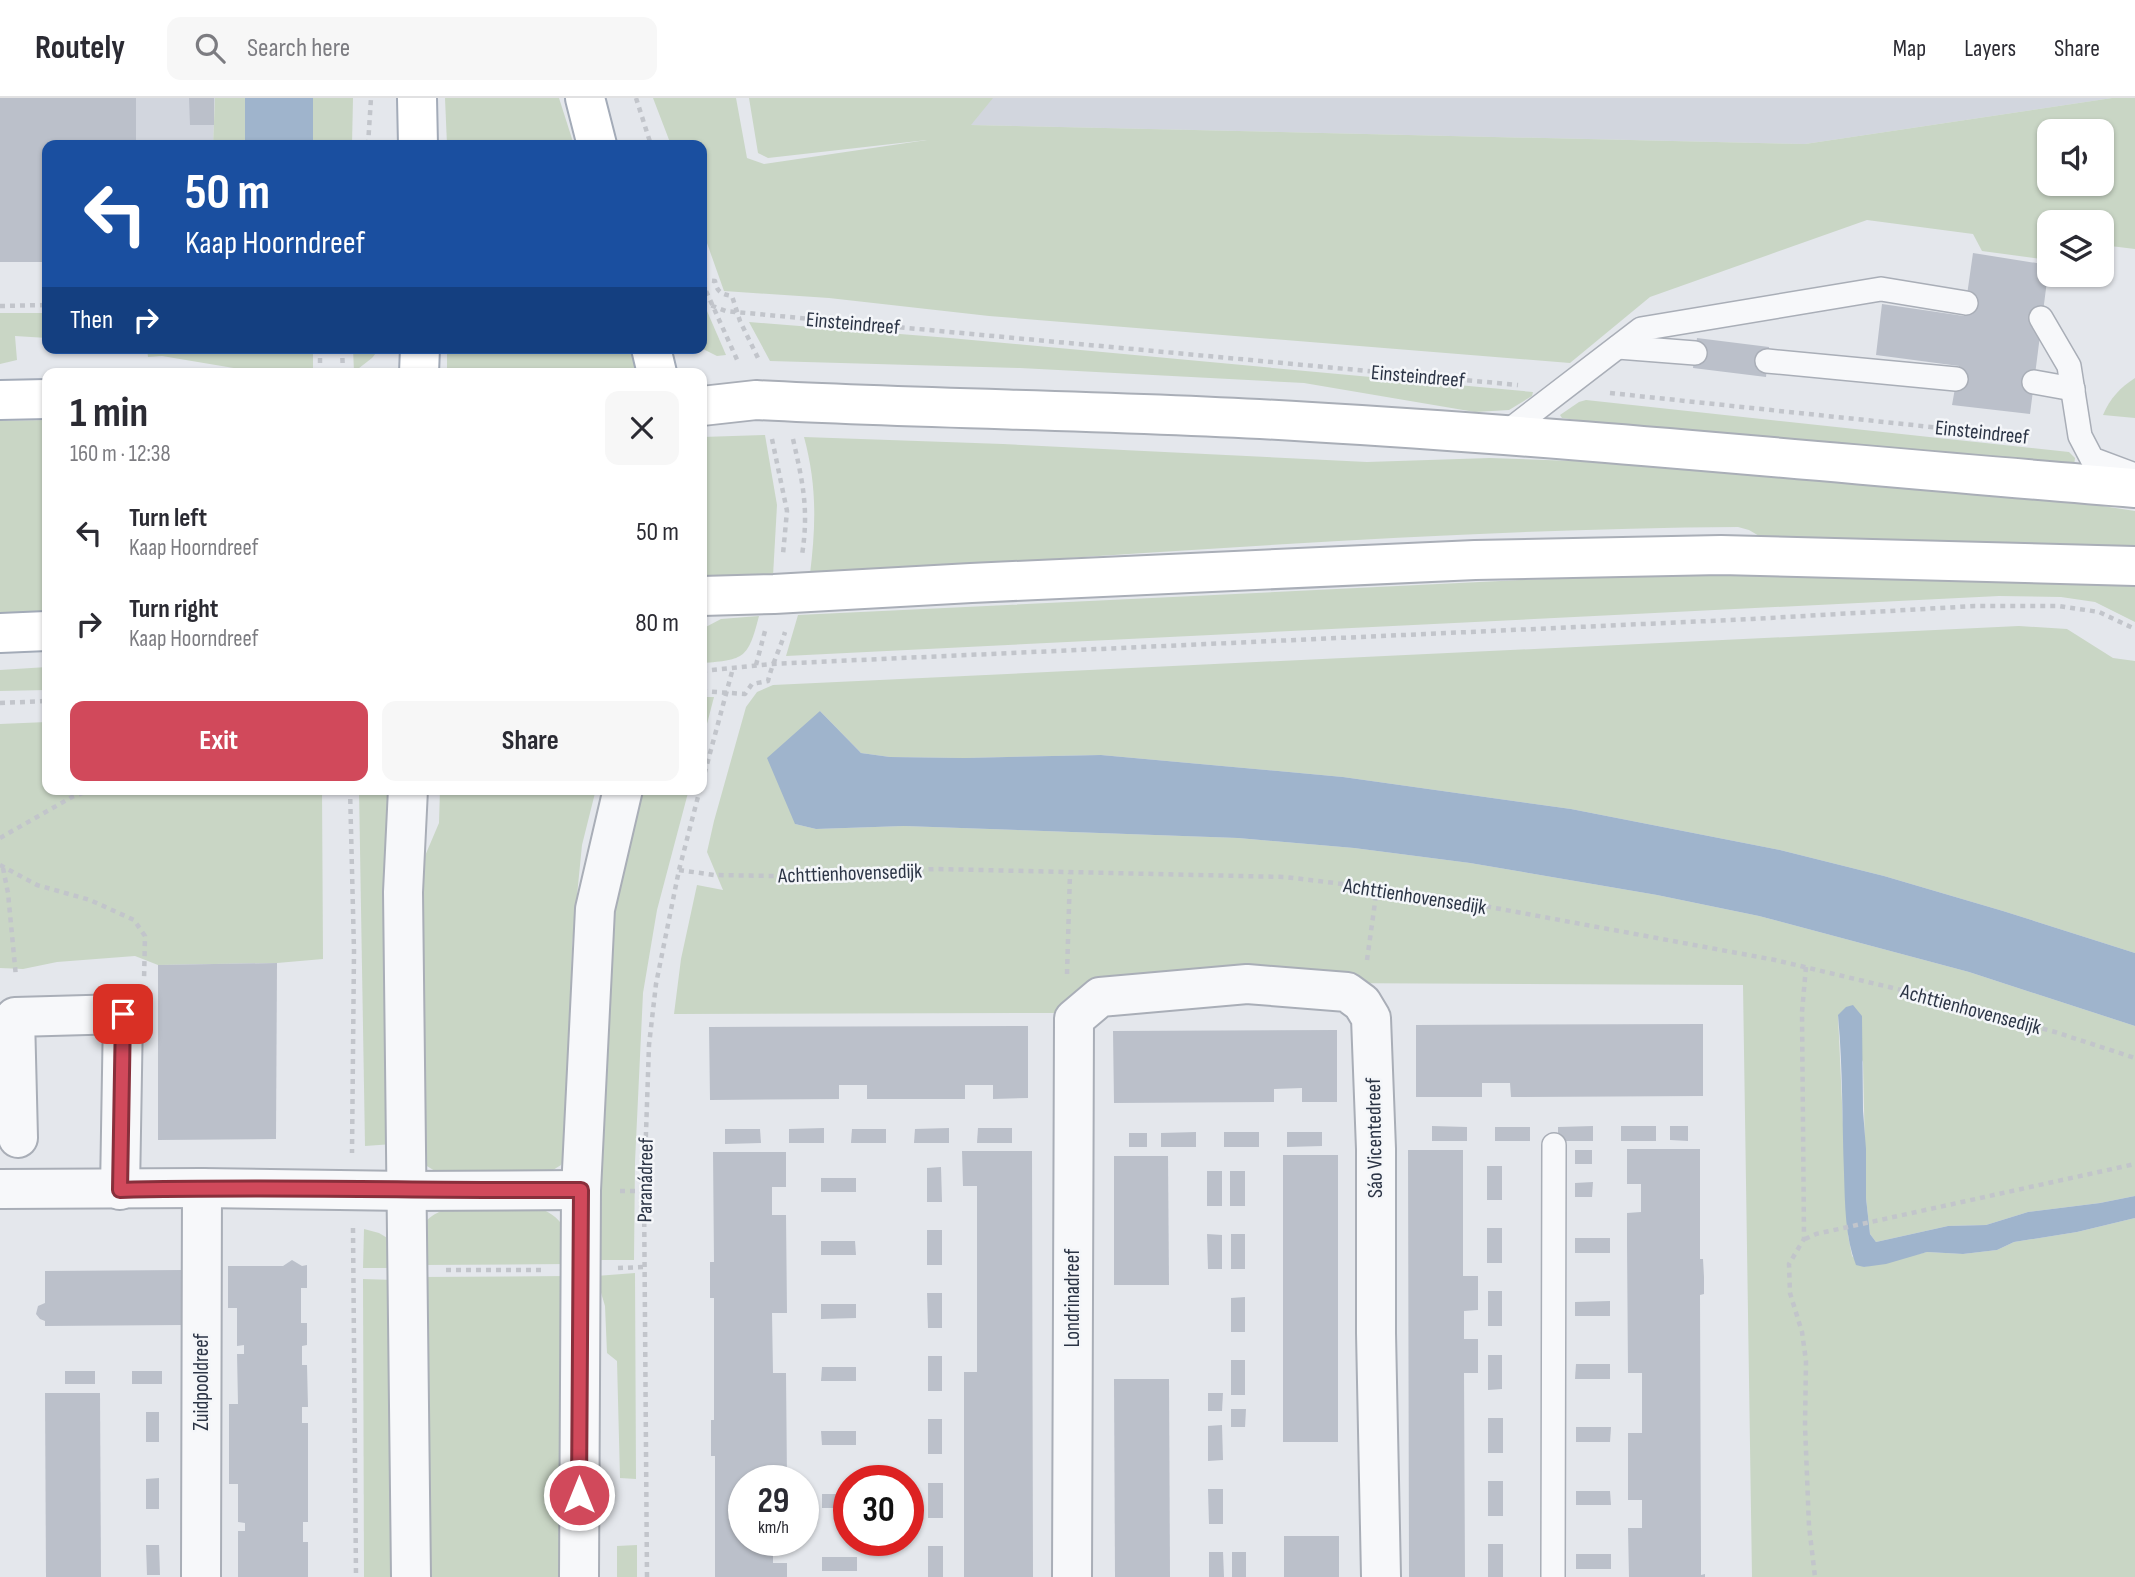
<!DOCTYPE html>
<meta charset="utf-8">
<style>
:root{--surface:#fff;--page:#f7f7f7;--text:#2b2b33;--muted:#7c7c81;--line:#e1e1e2;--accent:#d1495b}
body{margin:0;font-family:"Sofia Sans Condensed",sans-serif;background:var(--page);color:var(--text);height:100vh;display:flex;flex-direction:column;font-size:26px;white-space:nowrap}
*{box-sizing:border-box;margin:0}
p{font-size:23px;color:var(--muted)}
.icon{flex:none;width:38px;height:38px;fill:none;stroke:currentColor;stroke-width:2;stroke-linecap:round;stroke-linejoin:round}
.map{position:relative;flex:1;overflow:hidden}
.panel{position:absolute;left:42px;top:270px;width:665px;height:427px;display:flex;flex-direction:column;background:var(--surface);border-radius:14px;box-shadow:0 2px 5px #0004}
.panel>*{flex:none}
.guide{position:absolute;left:42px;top:42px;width:665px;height:214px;border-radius:14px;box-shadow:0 2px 5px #0004;background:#1a4fa0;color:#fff;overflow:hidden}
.tools{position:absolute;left:2037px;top:21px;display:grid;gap:14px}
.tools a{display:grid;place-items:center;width:77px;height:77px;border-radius:14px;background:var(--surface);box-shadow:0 2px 5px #0004;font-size:35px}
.speed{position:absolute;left:728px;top:1367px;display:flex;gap:14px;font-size:35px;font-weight:700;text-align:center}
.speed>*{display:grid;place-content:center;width:91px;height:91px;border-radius:50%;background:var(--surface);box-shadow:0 2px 5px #0004;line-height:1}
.speed small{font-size:18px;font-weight:400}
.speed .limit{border:10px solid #d22;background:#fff;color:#111}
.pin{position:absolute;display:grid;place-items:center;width:60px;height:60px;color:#fff;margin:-30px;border-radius:14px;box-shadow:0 4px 10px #0006}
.me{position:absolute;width:77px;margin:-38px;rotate:0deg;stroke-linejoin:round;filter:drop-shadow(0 0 5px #0008)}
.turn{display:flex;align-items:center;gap:24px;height:147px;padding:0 28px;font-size:32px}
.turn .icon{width:91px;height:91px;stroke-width:2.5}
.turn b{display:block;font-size:49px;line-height:60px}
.then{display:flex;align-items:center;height:66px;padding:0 28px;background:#0003;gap:14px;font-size:26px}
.round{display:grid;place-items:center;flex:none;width:74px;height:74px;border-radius:14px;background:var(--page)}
.headline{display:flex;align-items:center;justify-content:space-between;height:119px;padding:0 28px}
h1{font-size:42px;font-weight:700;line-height:52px}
.button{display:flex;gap:14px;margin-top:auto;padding:14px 28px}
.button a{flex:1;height:80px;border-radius:14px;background:var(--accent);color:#fff;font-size:28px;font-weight:700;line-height:80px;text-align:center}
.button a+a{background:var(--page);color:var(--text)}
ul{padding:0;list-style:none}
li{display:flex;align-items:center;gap:21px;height:91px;padding:0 28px}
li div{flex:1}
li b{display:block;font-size:26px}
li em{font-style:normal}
header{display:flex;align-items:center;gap:42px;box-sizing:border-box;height:98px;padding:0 35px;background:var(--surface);border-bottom:2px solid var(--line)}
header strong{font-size:33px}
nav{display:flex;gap:38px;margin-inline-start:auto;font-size:24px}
.search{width:490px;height:63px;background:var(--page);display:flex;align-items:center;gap:18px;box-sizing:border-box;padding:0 24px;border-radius:14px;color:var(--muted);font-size:26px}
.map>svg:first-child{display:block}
.built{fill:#d2d6de}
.green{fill:#c9d6c5;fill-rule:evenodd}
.water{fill:#9fb4cc}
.building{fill:#bbc0ca}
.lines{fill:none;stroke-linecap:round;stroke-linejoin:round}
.service-casing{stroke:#a9aeb7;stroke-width:26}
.minor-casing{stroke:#a9aeb7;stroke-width:42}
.secondary-casing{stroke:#a9aeb7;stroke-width:42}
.primary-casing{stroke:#a3abb8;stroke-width:42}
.path{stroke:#c2c5cb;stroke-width:4.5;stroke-dasharray:5 5;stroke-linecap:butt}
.service{stroke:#f7f8fa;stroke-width:23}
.minor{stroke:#f7f8fa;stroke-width:38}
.secondary{stroke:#fff;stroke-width:38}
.primary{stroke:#fff;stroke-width:38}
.route-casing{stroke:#882f3b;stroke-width:18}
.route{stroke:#d1495b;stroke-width:12}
.labels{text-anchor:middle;stroke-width:5;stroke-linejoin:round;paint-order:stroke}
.street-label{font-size:21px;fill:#2b3445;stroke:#f4f6f9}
</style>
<header>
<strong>Routely</strong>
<div class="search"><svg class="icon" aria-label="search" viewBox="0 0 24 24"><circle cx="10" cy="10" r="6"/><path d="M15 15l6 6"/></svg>Search here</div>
<nav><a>Map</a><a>Layers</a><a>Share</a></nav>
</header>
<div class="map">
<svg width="2135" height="1479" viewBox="0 0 2135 1479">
<rect width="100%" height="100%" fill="#e4e7ec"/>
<g class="built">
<polygon points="0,0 215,0 213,47 47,47 47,164 0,164"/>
<polygon points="762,0 2112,0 1805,46 970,27"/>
</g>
<g class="green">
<polygon points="215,0 245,0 245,47 213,47"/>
<polygon points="313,0 353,0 352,47 313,47"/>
<polygon points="445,0 559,0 574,47 447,47"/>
<path d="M 653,0 L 736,0 L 747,60 L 764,66 L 927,42 L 768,60 L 758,55 L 749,0 L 993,0 L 971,27 L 1805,46 L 2112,0 L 2135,0 L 2135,151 L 2102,147 L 2102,124 L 2049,124 L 2049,162 L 1982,153 L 1973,136 L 1867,122 L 1650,199 L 1570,265 L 989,218 L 829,200 L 724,193 L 702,131 L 702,47 L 671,47 ZM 2049,33 L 2102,33 L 2102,86 L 2049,86 Z"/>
<polygon points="702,210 707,213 726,257 717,258 701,250"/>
<polygon points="0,215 47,215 47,240 15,238 17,262 0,266"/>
<polygon points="749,224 950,240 1533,294 1532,298 1509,312 1475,314 1304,285 1020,270 770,263"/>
<polygon points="147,250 313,250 313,275 264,275 162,258 148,259"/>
<polygon points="353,250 380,250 372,260 354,274"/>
<polygon points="447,250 634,250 641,275 447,275"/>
<path d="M 2135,280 L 2135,320 L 2103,317 C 2110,300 2120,290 2135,280 Z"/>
<polygon points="1586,302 2069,354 2075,360 2074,368 2064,370 1584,323 1562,320 1560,317 1579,304"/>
<polygon points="47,322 47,519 0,522 0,323"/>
<polygon points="765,337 777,407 773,478 702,483 702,339"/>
<path d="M 804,339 L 1003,346 L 1367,364 L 1490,360 L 1602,364 L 2064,402 L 2135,413 L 2135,453 L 1766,442 L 1749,432 L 1738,429 C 1428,431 1119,459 810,476 C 816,427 817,387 804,339 Z"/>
<polygon points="1943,475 2135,481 2135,524 2095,504 2061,499 1999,498 786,558 798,517 1627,477"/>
<path d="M 759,518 C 748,560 745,562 702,565 L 702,531 L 721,521 Z"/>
<polygon points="2019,528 2067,531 2113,560 2135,563 2135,855 2003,813 1884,778 1780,752 1571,711 1343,679 1101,657 964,660 890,659 861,655 820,613 795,726 816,731 904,728 1238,740 1354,750 1470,765 1657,797 1759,818 1969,874 2135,928 2135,1098 2100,1105 2028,1114 1986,1127 1948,1128 1876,1144 1870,1136 1866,1100 1863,964 1838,917 1848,1137 1852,1158 1864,1169 1927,1154 1963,1156 1997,1152 2014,1144 2077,1134 2135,1120 2135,1479 1752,1479 1743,887 1102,884 1061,915 674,916 681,861 697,787 723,792 707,754 714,723 746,609 757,594 773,587"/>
<polygon points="47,569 47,592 0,593 0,572"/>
<polygon points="702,599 714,599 702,645"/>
<polygon points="47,624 47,691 322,691 323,861 277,865 158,867 135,858 57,864 23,871 0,870 0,626"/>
<polygon points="359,691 394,691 393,1046 365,1048"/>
<polygon points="440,691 596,691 582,747 572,848 568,1050 561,1067 545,1077 443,1078 422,1065 416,779 439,725"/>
<polygon points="643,691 689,691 657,812 643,895 635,1064 634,1162 592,1162 609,845 619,781"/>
<path d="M 544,1112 C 570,1125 566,1139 568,1166 L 420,1167 C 420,1141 413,1126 441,1113 Z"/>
<polygon points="364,1131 379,1135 389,1141 395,1170 363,1170"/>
<polygon points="635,1175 636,1381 620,1380 617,1263 607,1255 605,1208 596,1178"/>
<polygon points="568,1178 567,1479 420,1479 420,1179"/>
<polygon points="363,1181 395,1182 397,1479 364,1479"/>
<polygon points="637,1447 637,1479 617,1479 617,1448"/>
</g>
<g class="water">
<rect x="245" y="0" width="68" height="47"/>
<polygon points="820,613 861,655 890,659 964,660 1101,657 1343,679 1571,711 1780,752 1884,778 2003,813 2135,855 2135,928 1969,874 1759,818 1657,797 1470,765 1354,750 1238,740 904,728 816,731 795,726 767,660"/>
<path d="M 1853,907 L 1862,918 L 1863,1013 L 1866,1051 L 1866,1100 L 1870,1136 L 1876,1144 L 1948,1128 L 1986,1127 L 2028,1114 L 2100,1105 L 2135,1098 L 2135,1120 L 2077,1134 L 2014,1144 L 1997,1152 L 1963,1156 L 1927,1154 L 1886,1166 L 1864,1169 L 1856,1167 C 1845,1139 1845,1106 1844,1075 C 1842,1023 1843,970 1838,917 L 1846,909 Z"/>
</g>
<g class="building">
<polygon points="0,0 136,0 136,47 47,47 47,164 0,164"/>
<polygon points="189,0 214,0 214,27 190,27"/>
<polygon points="1973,155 2049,167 2030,316 1952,307 1959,268 1876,257 1882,206 1964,218"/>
<polygon points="1697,240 1769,249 1766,279 1693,270"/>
<polygon points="277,865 276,1041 158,1042 158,867"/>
<polygon points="1703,926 1703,998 1511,999 1510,985 1482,985 1482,999 1416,999 1416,927"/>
<polygon points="1028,928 1028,1000 993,1001 993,987 965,987 965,1001 867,1001 867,987 839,987 839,1001 710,1002 709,929"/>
<polygon points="1337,932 1337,1004 1302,1004 1302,990 1274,991 1274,1004 1114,1005 1113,933"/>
<polygon points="1432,1028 1467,1029 1467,1043 1432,1043"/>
<polygon points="1593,1028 1593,1043 1558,1043 1558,1029"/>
<rect x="1621" y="1028" width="35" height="15"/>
<polygon points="1670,1028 1688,1028 1688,1043 1670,1042"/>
<rect x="1495" y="1029" width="35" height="14"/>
<polygon points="824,1030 824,1045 789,1045 789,1031"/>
<polygon points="949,1030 949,1045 914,1045 915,1031"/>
<polygon points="978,1030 1012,1030 1012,1045 977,1045"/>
<polygon points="725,1031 760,1031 761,1045 725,1046"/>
<polygon points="852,1031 886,1031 886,1045 851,1045"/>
<polygon points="1196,1034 1196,1049 1161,1049 1161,1035"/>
<rect x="1224" y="1034" width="35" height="15"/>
<polygon points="1287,1034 1322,1034 1322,1048 1287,1049"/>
<rect x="1129" y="1035" width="18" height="14"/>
<polygon points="1627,1051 1700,1051 1700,1161 1703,1161 1704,1179 1704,1196 1700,1197 1701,1463 1701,1477 1705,1476 1705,1479 1629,1479 1628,1430 1642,1430 1642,1402 1628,1402 1628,1335 1642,1335 1642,1275 1628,1275 1627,1147 1627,1115 1641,1114 1641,1086 1627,1086"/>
<polygon points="1408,1052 1463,1052 1463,1178 1478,1178 1478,1212 1464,1213 1464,1241 1478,1241 1478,1275 1464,1275 1465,1479 1409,1479"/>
<rect x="1575" y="1052" width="17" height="14"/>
<polygon points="962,1053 1032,1053 1033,1479 964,1479 964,1274 977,1274 977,1088 963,1088"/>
<polygon points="713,1054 786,1054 786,1089 772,1089 772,1117 786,1117 787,1215 772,1215 773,1275 786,1275 787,1382 744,1382 744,1442 773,1442 773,1465 787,1465 787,1479 715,1479 715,1358 711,1358 711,1322 714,1322 714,1200 710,1200 710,1164 714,1164"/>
<rect x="1283" y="1057" width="55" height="287"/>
<polygon points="1114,1058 1168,1058 1169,1187 1114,1187"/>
<rect x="1487" y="1068" width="15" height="34"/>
<polygon points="941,1069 942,1104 927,1104 927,1070"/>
<rect x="1207" y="1073" width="15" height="35"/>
<rect x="1230" y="1073" width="15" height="35"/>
<rect x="821" y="1080" width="35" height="14"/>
<polygon points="1593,1084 1592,1099 1575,1099 1575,1085"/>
<rect x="1487" y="1130" width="15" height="35"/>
<rect x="927" y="1132" width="15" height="35"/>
<polygon points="1207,1136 1222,1137 1222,1171 1208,1171"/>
<rect x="1231" y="1136" width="14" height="35"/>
<rect x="1575" y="1140" width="35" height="15"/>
<polygon points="821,1143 855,1143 856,1157 821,1157"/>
<polygon points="292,1162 302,1168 307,1167 307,1190 301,1190 301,1225 307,1225 307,1247 302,1248 302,1267 307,1267 308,1309 302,1309 302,1325 308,1325 308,1424 303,1424 303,1444 308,1444 308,1479 238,1479 238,1433 245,1433 245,1425 238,1424 238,1386 229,1386 229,1306 238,1306 237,1256 244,1256 244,1247 237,1248 237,1210 228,1210 228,1168 283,1168"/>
<polygon points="181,1172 181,1227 45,1228 45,1223 40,1221 36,1216 38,1208 45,1205 45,1173"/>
<rect x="1488" y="1193" width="14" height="35"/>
<polygon points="927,1195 942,1195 942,1230 928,1230"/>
<polygon points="1245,1199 1245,1234 1231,1234 1231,1200"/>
<polygon points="1610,1203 1610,1218 1575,1218 1575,1204"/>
<polygon points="821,1206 856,1206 856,1220 821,1221"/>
<polygon points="1488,1257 1502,1257 1502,1291 1488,1292"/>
<rect x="928" y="1258" width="14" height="35"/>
<rect x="1231" y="1262" width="14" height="35"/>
<polygon points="1576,1266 1610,1266 1610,1281 1575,1281"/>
<polygon points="822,1269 856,1269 856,1283 821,1283"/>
<rect x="65" y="1273" width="30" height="13"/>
<rect x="132" y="1273" width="30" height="13"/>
<polygon points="1114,1281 1169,1281 1170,1479 1115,1479"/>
<polygon points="45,1295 100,1295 101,1479 46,1479"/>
<polygon points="1208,1295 1223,1295 1222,1313 1208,1313"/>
<polygon points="1231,1311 1246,1311 1245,1329 1231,1329"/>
<rect x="146" y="1314" width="13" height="30"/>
<rect x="1488" y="1320" width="15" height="35"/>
<rect x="928" y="1321" width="14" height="35"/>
<polygon points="1222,1327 1223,1362 1208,1363 1208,1328"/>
<polygon points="1576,1329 1611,1329 1610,1344 1576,1344"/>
<polygon points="821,1333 856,1333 856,1347 822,1347"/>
<polygon points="159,1380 159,1411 146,1411 146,1381"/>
<rect x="1488" y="1383" width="15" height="35"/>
<rect x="928" y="1385" width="15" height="35"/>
<polygon points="1208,1391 1223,1391 1223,1426 1209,1426"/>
<polygon points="1576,1393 1610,1393 1611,1407 1576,1407"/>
<rect x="822" y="1396" width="27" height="14"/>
<rect x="1284" y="1438" width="55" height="41"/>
<rect x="1488" y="1446" width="15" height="33"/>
<polygon points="146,1447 159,1447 160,1477 147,1477"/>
<rect x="928" y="1448" width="15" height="31"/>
<polygon points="1209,1454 1223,1454 1224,1479 1209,1479"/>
<rect x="1232" y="1454" width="14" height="25"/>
<rect x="1576" y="1456" width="35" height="15"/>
<rect x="822" y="1459" width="35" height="14"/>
</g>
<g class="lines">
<g class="service-casing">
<g id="service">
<polyline points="2041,220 2069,268 2080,338 2092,361 2135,377"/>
<polyline points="1618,249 1695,255"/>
<polyline points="1767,263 1956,281"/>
<polyline points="2034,284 2073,291"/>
<polyline points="1503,337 1641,231 1881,191 1966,205"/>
<polyline points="1553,1479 1554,1047"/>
</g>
</g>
<g class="minor-casing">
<g id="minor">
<polyline points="408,691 403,794 411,1479"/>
<polyline points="18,1040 15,919 123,916 120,1092"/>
<polyline points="0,1091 202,1090 407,1093 581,1092"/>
<polyline points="201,1479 202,1090"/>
<polyline points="579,1479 581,1092 595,811 623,691"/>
<polyline points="1072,1479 1074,921 1100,899 1247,886 1347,894 1362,905 1371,920 1376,1051 1376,1235 1381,1479"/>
</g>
</g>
<g class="secondary-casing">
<g id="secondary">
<path d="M 702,308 L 756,302 C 941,312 1126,312 1311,324 C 1586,340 1860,368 2135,390"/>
<polyline points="702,498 774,496 971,485 1475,462 1721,457 2135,468"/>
</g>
</g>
<g class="primary-casing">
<g id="primary">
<polyline points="417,0 418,47"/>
<polyline points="585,0 597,47"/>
<polyline points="651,250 657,275"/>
<polyline points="419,275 420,250"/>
<polyline points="0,302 47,301"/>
<polyline points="0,535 47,533"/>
</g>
</g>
<g class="path">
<polyline points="636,0 651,47"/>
<polyline points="368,47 371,0"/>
<path d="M 702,182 L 715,183 C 717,194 721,196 732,198 L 740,223 L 759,262"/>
<polyline points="702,184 739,266"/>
<polyline points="702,204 726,213 736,214 1518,287"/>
<polyline points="0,208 47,207"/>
<polyline points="75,250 75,253"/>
<polyline points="320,250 320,275"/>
<polyline points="342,250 343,275"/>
<polyline points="1610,295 1988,335"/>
<polyline points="772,341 787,413 783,456"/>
<path d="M 793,341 C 803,385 809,412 802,457"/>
<polyline points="756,567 765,533"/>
<polyline points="702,573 772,566 1752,521 1975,508 2059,508 2099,514 2135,531"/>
<path d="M 702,593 L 745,596 L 752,586 L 768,583 C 772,566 780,551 785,534"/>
<polyline points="0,605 47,603"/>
<polyline points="702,685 733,570"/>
<polyline points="350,691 354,853 352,1055"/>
<polyline points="0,740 72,699 93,691"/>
<polyline points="0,767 37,787 90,802 134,822 145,838 144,883"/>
<polyline points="3,770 8,795 16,879"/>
<polyline points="679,772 714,777 773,778 937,771 1285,779 1409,794 1775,862 1910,894 2055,934 2135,960"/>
<polyline points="1367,862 1377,790"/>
<polyline points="1806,869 1802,914 1804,1141 1789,1166 1790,1195 1802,1234 1806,1263 1805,1328 1809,1428 1815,1479"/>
<polyline points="1067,876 1070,775"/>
<polyline points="620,1093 644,1093"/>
<polyline points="353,1130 356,1479"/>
<polyline points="1805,1141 1816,1136 2135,1066"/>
<polyline points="618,1170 645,1169"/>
<polyline points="446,1172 542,1172"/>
<polyline points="647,1479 644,1093 649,947 656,886 679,772 700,691"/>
</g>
<use href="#service" class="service"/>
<use href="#minor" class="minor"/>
<use href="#secondary" class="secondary"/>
<use href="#primary" class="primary"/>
</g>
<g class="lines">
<g class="route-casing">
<path id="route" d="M 123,916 L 120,1092 C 274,1088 427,1093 581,1092 L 579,1397"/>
</g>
<use href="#route" class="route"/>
</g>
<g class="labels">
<g class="street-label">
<text transform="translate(853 225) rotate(5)" y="7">Einsteindreef</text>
<text transform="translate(1418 278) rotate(5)" y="7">Einsteindreef</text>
<text transform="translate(1982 334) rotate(6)" y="7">Einsteindreef</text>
<text transform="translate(850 775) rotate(-2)" y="7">Achttienhovensedijk</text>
<text transform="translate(1415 798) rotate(9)" y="7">Achttienhovensedijk</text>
<text transform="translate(1971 911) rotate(15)" y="7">Achttienhovensedijk</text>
<text transform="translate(1374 1040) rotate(-91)" y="7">Sáo Vicentedreef</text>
<text transform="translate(645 1082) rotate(-89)" y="7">Paranádreef</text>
<text transform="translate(1072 1200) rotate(-90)" y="7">Londrinadreef</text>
<text transform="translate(201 1284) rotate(-90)" y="7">Zuidpooldreef</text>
</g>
</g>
</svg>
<div class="tools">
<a><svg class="icon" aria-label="sound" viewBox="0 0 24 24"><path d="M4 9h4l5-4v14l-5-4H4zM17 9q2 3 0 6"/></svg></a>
<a><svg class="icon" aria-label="layers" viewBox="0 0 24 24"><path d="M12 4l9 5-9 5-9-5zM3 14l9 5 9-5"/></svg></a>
</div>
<div class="speed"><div>29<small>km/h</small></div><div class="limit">30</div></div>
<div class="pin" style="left:123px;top:916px;background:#d93025"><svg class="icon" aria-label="arrive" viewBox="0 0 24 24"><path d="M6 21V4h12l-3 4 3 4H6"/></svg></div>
<svg class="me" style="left:579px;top:1397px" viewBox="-20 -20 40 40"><circle r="17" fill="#d1495b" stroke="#fff" stroke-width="3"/><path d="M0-11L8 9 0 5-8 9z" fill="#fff"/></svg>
<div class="guide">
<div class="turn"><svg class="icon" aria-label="left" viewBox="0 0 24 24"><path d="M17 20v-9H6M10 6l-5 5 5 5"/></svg><div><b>50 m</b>Kaap Hoorndreef</div></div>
<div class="then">Then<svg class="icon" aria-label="right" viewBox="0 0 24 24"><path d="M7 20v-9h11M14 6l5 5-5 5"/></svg></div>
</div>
<section class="panel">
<div class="headline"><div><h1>1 min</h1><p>160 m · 12:38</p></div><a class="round"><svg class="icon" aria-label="close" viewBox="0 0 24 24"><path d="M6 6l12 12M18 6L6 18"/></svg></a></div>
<ul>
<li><svg class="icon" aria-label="left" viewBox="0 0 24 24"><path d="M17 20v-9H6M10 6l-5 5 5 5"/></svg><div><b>Turn left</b><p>Kaap Hoorndreef</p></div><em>50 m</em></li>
<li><svg class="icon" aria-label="right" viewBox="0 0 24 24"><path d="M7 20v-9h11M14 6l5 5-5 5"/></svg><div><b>Turn right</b><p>Kaap Hoorndreef</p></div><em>80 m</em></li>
</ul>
<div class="button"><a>Exit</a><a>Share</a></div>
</section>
</div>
